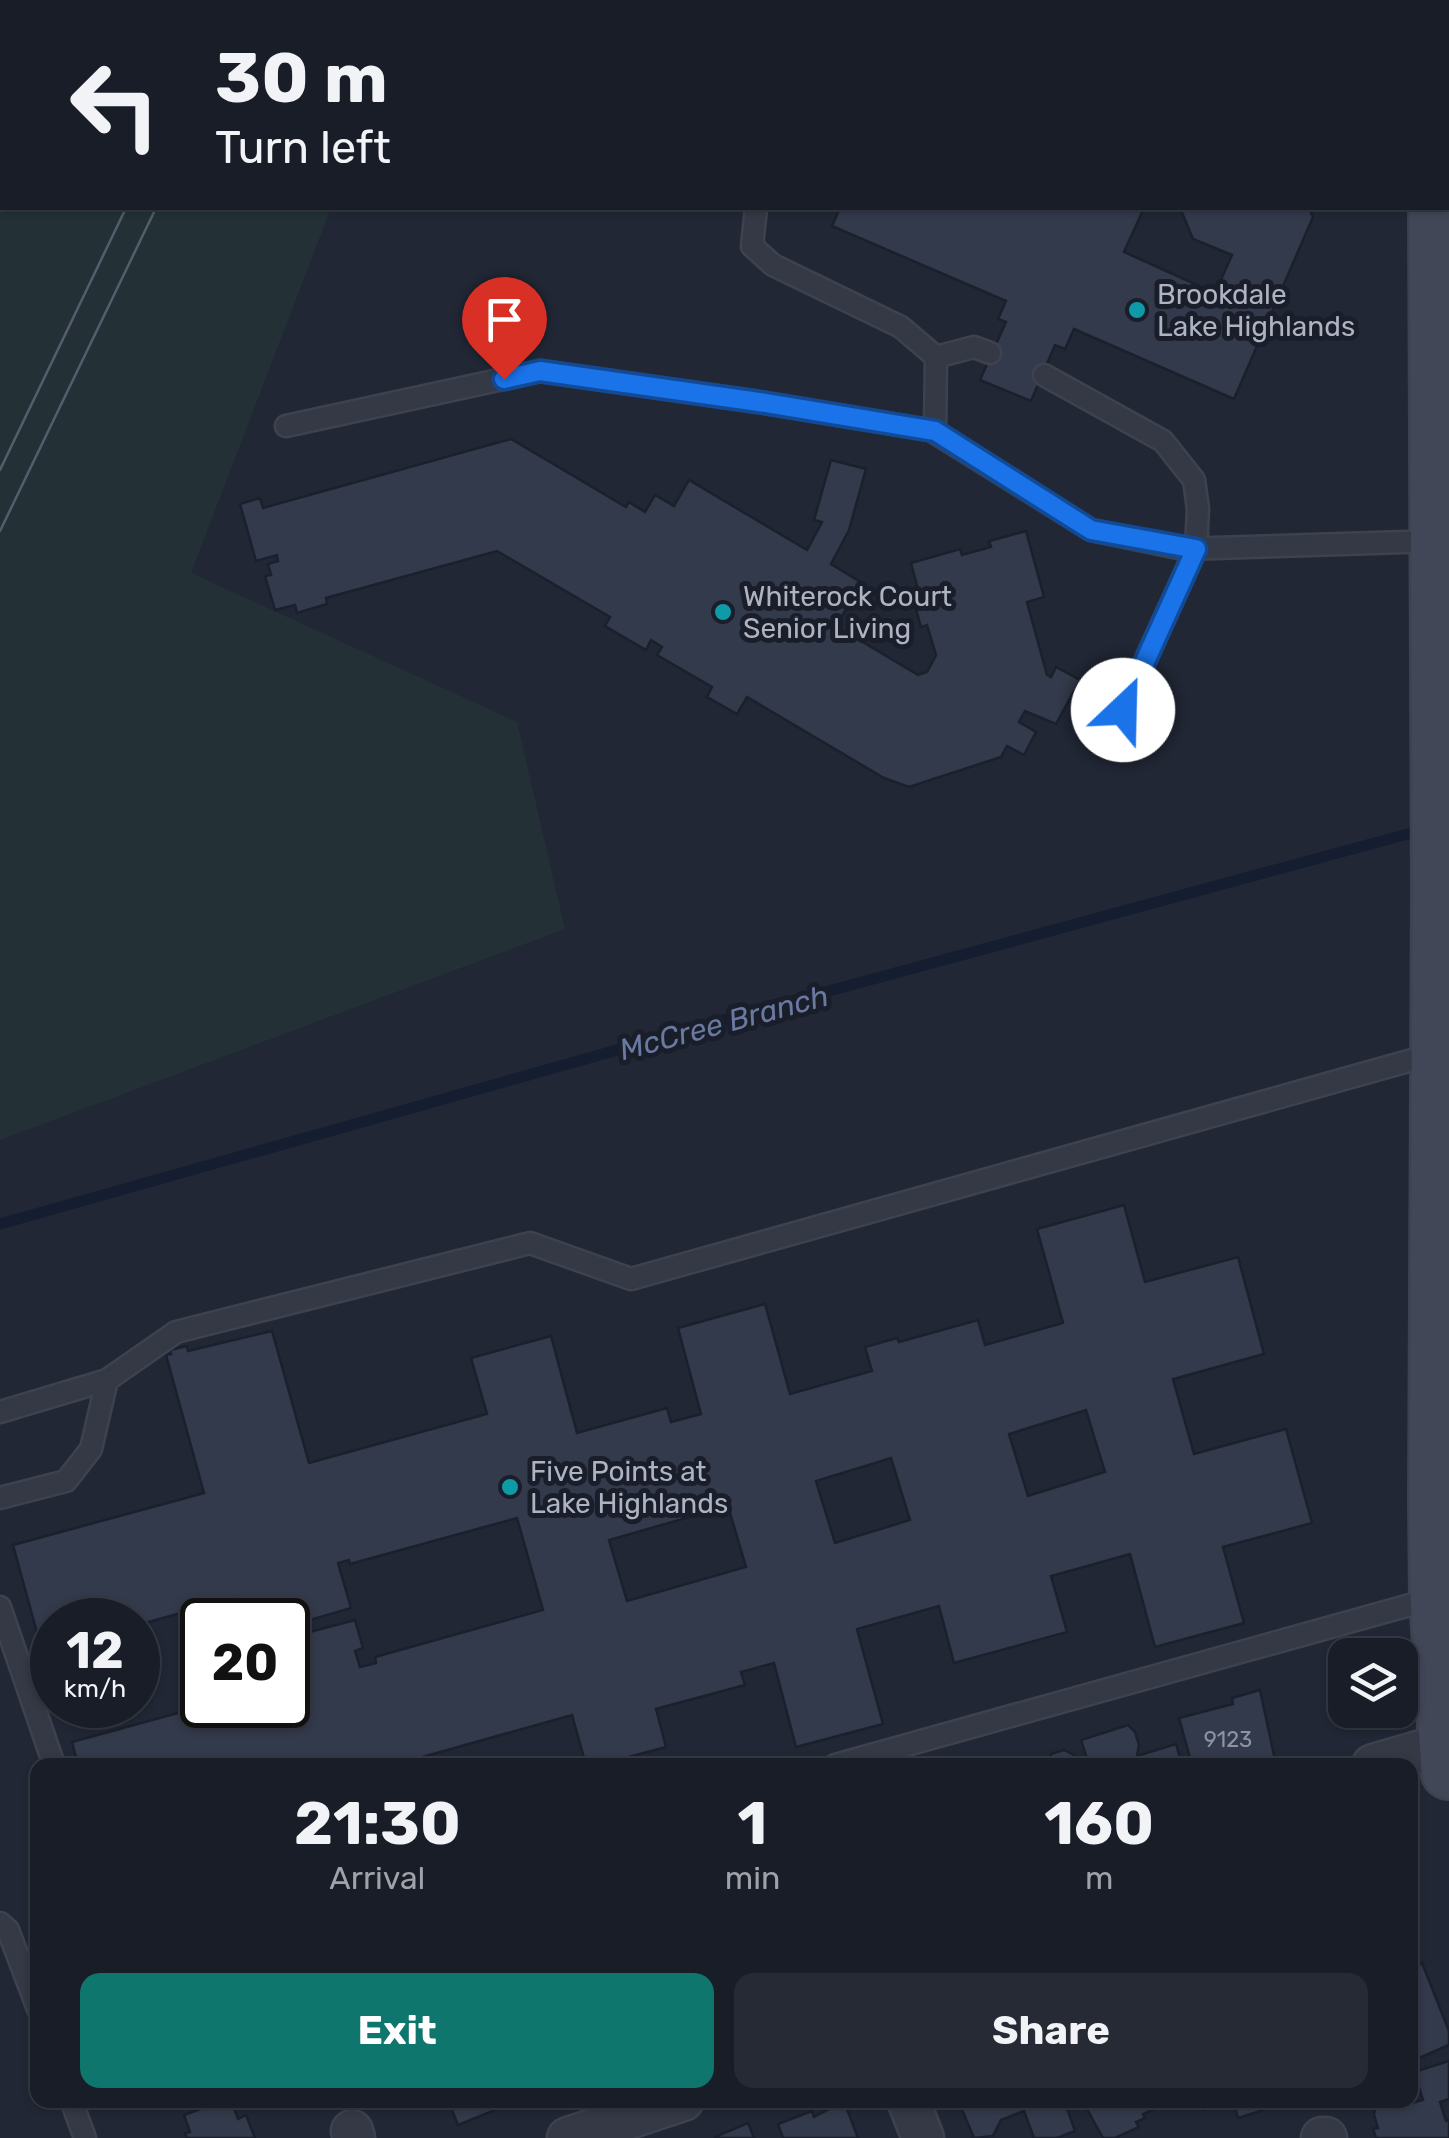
<!DOCTYPE html>
<style>
:root{--surface:#191d28;--page:#262a34;--text:#f1f3f6;--muted:#9fa2a8;--line:#373b45;--accent:#0f766e}
body{margin:0;font-family:Rubik,sans-serif;background:var(--page);color:var(--text);height:100vh;display:flex;flex-direction:column;font-size:38px;white-space:nowrap}
*{box-sizing:border-box;margin:0}
p{font-size:32px;color:var(--muted)}
.icon{flex:none;width:55px;height:55px;fill:none;stroke:currentColor;stroke-width:2;stroke-linecap:round;stroke-linejoin:round}
.map{position:relative;flex:1;overflow:hidden}
.side{position:absolute;left:30px;top:1758px;width:1388px;height:350px;display:flex;flex-direction:column;background:var(--surface);border-radius:20px;box-shadow:0 2px 8px #0004,0 0 0 2px var(--line)}
.side>*{flex:none}
.banner{position:absolute;left:0px;top:0px;width:1450px;height:210px;box-shadow:0 2px 8px #0004,0 0 0 2px var(--line);background:#191d28;color:var(--text);overflow:hidden}
.tools{position:absolute;left:1328px;top:1638px;display:grid;gap:20px}
.tools a{display:grid;place-items:center;width:90px;height:90px;border-radius:20px;background:var(--surface);box-shadow:0 2px 8px #0004,0 0 0 2px var(--line);font-size:50px}
.speed{position:absolute;left:30px;top:1598px;display:flex;gap:20px;font-size:50px;font-weight:700;text-align:center}
.speed>*{display:grid;place-content:center;width:130px;height:130px;border-radius:50%;background:var(--surface);box-shadow:0 2px 8px #0004,0 0 0 2px var(--line);line-height:1}
.speed small{font-size:25px;font-weight:400}
.speed .limit{border:5px solid #111;border-radius:15px;background:#fff;color:#111}
.pin{position:absolute;display:grid;place-items:center;width:85px;height:85px;color:#fff;margin:-102px -42px;border-radius:50% 50% 50% 0;rotate:-45deg;box-shadow:0 0 10px #0007}
.pin .icon{rotate:45deg}
.me{position:absolute;width:110px;margin:-55px;rotate:24deg;stroke-linejoin:round;filter:drop-shadow(0 0 8px #0008)}
.turn{display:flex;align-items:center;gap:35px;height:210px;padding:0 50px;font-size:45px}
.turn .icon{width:130px;height:130px;stroke-width:2.5}
.turn b{display:block;font-size:70px;line-height:85px}
.eta{display:flex;justify-content:space-evenly;align-items:center;height:170px;text-align:center}
.eta b{font-size:60px;font-weight:700;line-height:70px}
.cta{display:flex;gap:20px;margin-top:auto;padding:20px 50px}
.cta a{flex:1;height:115px;border-radius:20px;background:var(--accent);color:#fff;font-size:40px;font-weight:700;line-height:115px;text-align:center}
.cta a+a{background:var(--page);color:var(--text)}
.map>svg:first-child{display:block}
.green{fill:#233136}
.lines{fill:none;stroke-linecap:round;stroke-linejoin:round}
.stream{stroke:#151d31;stroke-width:11}
.building{fill:#333a4b;stroke:#1b202c;stroke-width:2.5;fill-rule:evenodd}
.lane-casing{stroke:#3d424f;stroke-width:25}
.street-casing{stroke:#3d424f;stroke-width:45}
.secondary-casing{stroke:#3d424f;stroke-width:60}
.lane{stroke:#343945;stroke-width:20}
.street{stroke:#343945;stroke-width:40}
.secondary{stroke:#424758;stroke-width:55}
.tram{stroke:#565c6c;stroke-width:2.5}
.route-casing{stroke:#114b97;stroke-width:25}
.route{stroke:#1a73e8;stroke-width:18}
.culture-dot{fill:#0f9aa8;stroke:#1a1e2a;stroke-width:4}
.labels{text-anchor:middle;stroke-width:10;stroke-linejoin:round;paint-order:stroke}
.number-label{font-size:22px;fill:#8d93a2}
.poi-label{font-size:28px;fill:#aeb3c2;stroke:#1a1e2a;text-anchor:start}
.water-label{font-size:30px;font-style:italic;fill:#69799f;stroke:#1a1e2a}
</style>
<div class="map">
<svg width="1449" height="2138" viewBox="0 0 1449 2138">
<rect width="100%" height="100%" fill="#212735"/>
<polygon class="green" points="0,0 410,0 2,2 2,208 331,208 191,573 517,722 565,929 0,1140"/>
<g class="lines">
<polyline class="stream" points="0,1224 770,1007 1426,829"/>
</g>
<g class="building">
<polygon points="840,208 1144,208 1124,252 1215,293 1232,255 1193,239 1180,208 1309,208 1313,217 1234,399 1074,329 1065,349 1055,345 1031,401 980,380 1006,322 998,319 1006,301 832,226"/>
<polygon points="511,439 626,507 629,502 645,512 655,495 674,506 689,480 807,550 822,522 814,520 831,460 866,469 849,530 831,564 862,583 836,626 918,675 927,672 936,655 927,625 921,627 912,595 919,593 911,563 960,549 962,555 991,547 989,541 1026,531 1044,597 1027,602 1047,675 1051,677 1056,667 1080,680 1056,724 1025,711 1019,722 1036,732 1024,755 1007,746 1001,757 909,787 884,778 747,697 737,714 707,697 712,687 657,655 662,647 651,640 646,650 605,626 610,617 497,551 326,598 327,604 297,613 295,605 275,610 265,576 271,575 268,564 278,561 277,555 256,561 240,504 260,498 263,508"/>
<path d="M 1124,1205 L 1145,1282 L 1238,1257 L 1264,1354 L 1173,1379 L 1194,1454 L 1286,1429 L 1312,1523 L 1223,1547 L 1244,1623 L 1155,1647 L 1130,1554 L 1051,1576 L 1067,1632 L 954,1663 L 939,1606 L 857,1629 L 883,1724 L 796,1747 L 774,1663 L 741,1672 L 745,1685 L 656,1709 L 666,1747 L 599,1765 L 586,1765 L 572,1715 L 394,1765 L 78,1765 L 72,1742 L 207,1705 L 288,1705 L 288,1639 L 290,1638 L 288,1620 L 236,1620 L 233,1610 L 242,1608 L 238,1597 L 138,1625 L 138,1620 L 52,1620 L 52,1648 L 42,1651 L 13,1545 L 204,1493 L 166,1355 L 171,1354 L 170,1350 L 187,1346 L 188,1351 L 272,1331 L 309,1463 L 487,1414 L 471,1358 L 551,1336 L 577,1433 L 667,1408 L 671,1422 L 701,1414 L 678,1328 L 765,1304 L 790,1394 L 872,1371 L 865,1347 L 897,1338 L 899,1342 L 978,1320 L 985,1345 L 1063,1323 L 1037,1229 ZM 1086,1410 L 1105,1472 L 1028,1496 L 1009,1434 ZM 891,1458 L 910,1520 L 835,1543 L 816,1481 ZM 728,1506 L 746,1567 L 627,1601 L 609,1540 ZM 517,1518 L 543,1610 L 375,1657 L 376,1663 L 360,1667 L 355,1651 L 363,1648 L 355,1620 L 306,1633 L 303,1622 L 351,1608 L 338,1563 L 349,1560 L 350,1564 Z"/>
<polygon points="1260,1690 1275,1760 1260,1765 1192,1765 1179,1718 1233,1704 1232,1698"/>
<polygon points="1128,1725 1135,1732 1139,1745 1137,1756 1176,1744 1182,1765 1089,1765 1081,1740"/>
<polygon points="1064,1750 1074,1755 1077,1765 1047,1765 1051,1754"/>
<polygon points="1422,1963 1449,2031 1449,2045 1410,2062 1410,1968"/>
<polygon points="1449,2061 1449,2099 1440,2102 1446,2121 1449,2120 1449,2138 1376,2138 1373,2129 1378,2128 1374,2115 1376,2100 1388,2100 1401,2106 1423,2100 1414,2072"/>
<polygon points="225,2100 231,2100 238,2119 246,2115 255,2138 187,2138 185,2133 190,2132 184,2115"/>
<polygon points="448,2100 511,2100 512,2103 458,2125"/>
<polygon points="958,2100 1035,2100 1037,2104 1048,2100 1064,2100 1075,2131 1057,2138 1034,2138 1024,2111 1001,2120 993,2136 974,2138"/>
<polygon points="1082,2100 1173,2100 1173,2101 1143,2114 1145,2118 1136,2122 1139,2127 1115,2138 1103,2138"/>
<polygon points="1200,2100 1271,2100 1273,2107 1238,2118 1234,2104 1203,2110"/>
<polygon points="844,2101 858,2138 783,2138 778,2124 812,2111 814,2117"/>
<polygon points="748,2123 754,2138 715,2138 715,2137"/>
</g>
<g class="lines">
<g class="lane-casing">
<g id="lane">
<polyline points="1155,0 1188,0"/>
<polyline points="756,208 752,246 773,265 901,327 936,357 935,433 1091,530 1183,549 1437,541"/>
<polyline points="936,357 974,347 990,353"/>
<polyline points="1044,375 1163,441 1194,480 1198,509 1196,549 1123,709"/>
<polyline points="286,426 540,371 759,402 935,431"/>
<polyline points="0,1412 107,1380 176,1332 530,1243 631,1279 1437,1053"/>
<polyline points="0,1498 66,1481 91,1449 107,1380"/>
<polyline points="0,1607 54,1765"/>
<polyline points="835,1765 1435,1598"/>
<polyline points="0,1923 8,1930 38,2009"/>
<polyline points="71,2100 85,2138"/>
</g>
</g>
<g class="street-casing">
<g id="street">
<polyline points="1373,1765 1449,1743"/>
<polyline points="908,2100 923,2138"/>
<polyline points="352,2131 354,2138"/>
<polyline points="568,2138 683,2100"/>
<polyline points="1322,2138 1326,2138"/>
</g>
</g>
<g class="secondary-casing">
<g id="secondary">
<polyline points="1440,2 1440,0"/>
<polyline points="1437,208 1440,892 1437,1501 1438,1597 1449,1771"/>
</g>
</g>
<use href="#lane" class="lane"/>
<use href="#street" class="street"/>
<use href="#secondary" class="secondary"/>
<g class="tram">
<polyline points="223,2 224,0"/>
<polyline points="252,2 253,0"/>
<polyline points="0,470 126,208"/>
<polyline points="0,531 156,208"/>
</g>
</g>
<g class="lines">
<g class="route-casing">
<polyline id="route" points="504,379 540,371 759,402 935,431 1091,530 1196,549 1123,710"/>
</g>
<use href="#route" class="route"/>
</g>
<g class="culture-dot">
<circle cx="1137" cy="310" r="10"/>
<circle cx="723" cy="612" r="10"/>
<circle cx="510" cy="1487" r="10"/>
</g>
<g class="labels">
<g class="number-label">
<text x="1228" y="1747">9123</text>
</g>
<g class="poi-label">
<text x="1157" y="304">Brookdale<tspan x="1157" dy="32">Lake Highlands</tspan></text>
<text x="743" y="606">Whiterock Court<tspan x="743" dy="32">Senior Living</tspan></text>
<text x="530" y="1481">Five Points at<tspan x="530" dy="32">Lake Highlands</tspan></text>
</g>
<g class="water-label">
<text transform="translate(724 1023) rotate(-15)" y="10">McCree Branch</text>
</g>
</g>
</svg>
<div class="tools">
<a><svg class="icon" aria-label="layers" viewBox="0 0 24 24"><path d="M12 4l9 5-9 5-9-5zM3 14l9 5 9-5"/></svg></a>
</div>
<div class="speed"><div>12<small>km/h</small></div><div class="limit">20</div></div>
<div class="pin" style="left:504px;top:379px;background:#d93025"><svg class="icon" aria-label="arrive" viewBox="0 0 24 24"><path d="M6 21V4h12l-3 4 3 4H6"/></svg></div>
<svg class="me" style="left:1123px;top:710px" viewBox="-20 -20 40 40"><circle r="19" fill="#fff"/><path d="M0-13L10 11 0 6-10 11z" fill="#1a73e8"/></svg>
<div class="banner">
<div class="turn"><svg class="icon" aria-label="left" viewBox="0 0 24 24"><path d="M17 20v-9H6M10 6l-5 5 5 5"/></svg><div><b>30 m</b>Turn left</div></div>
</div>
<section class="side">
<div class="eta">
<div><b>21:30</b><p>Arrival</p></div>
<div><b>1</b><p>min</p></div>
<div><b>160</b><p>m</p></div>
</div>
<div class="cta"><a>Exit</a><a>Share</a></div>
</section>
</div>
